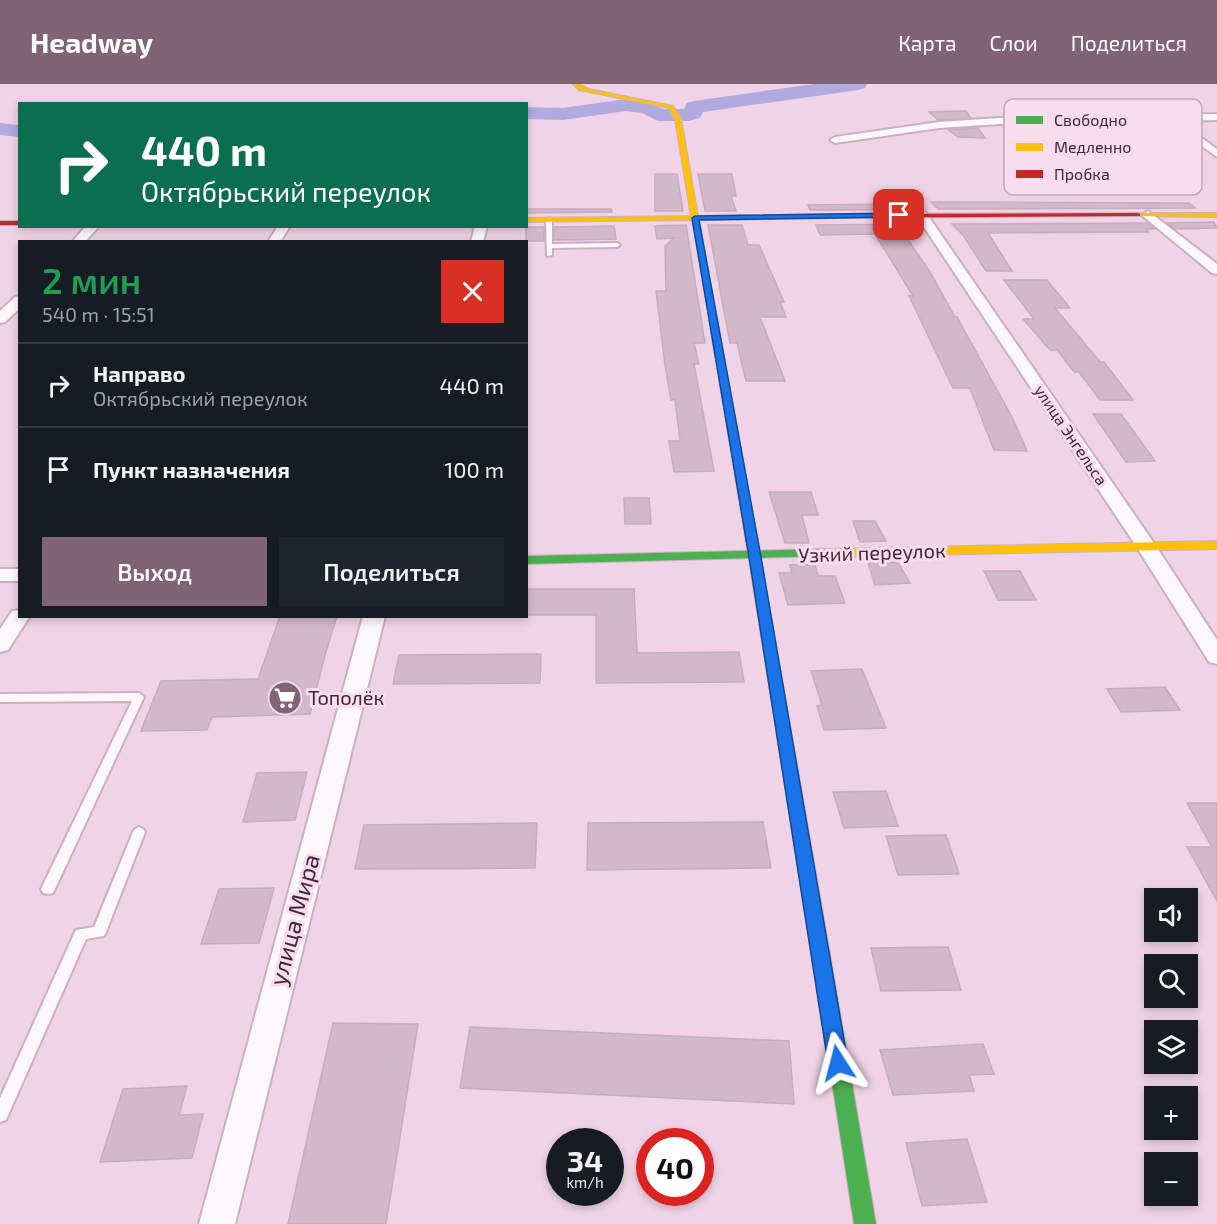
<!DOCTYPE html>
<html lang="ru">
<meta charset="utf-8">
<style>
:root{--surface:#171b24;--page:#20242c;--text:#f1f3f6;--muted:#9ea1a6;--line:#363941;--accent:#806476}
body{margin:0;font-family:"Exo 2",sans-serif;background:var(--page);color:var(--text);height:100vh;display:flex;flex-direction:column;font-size:22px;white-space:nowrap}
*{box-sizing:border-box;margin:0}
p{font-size:20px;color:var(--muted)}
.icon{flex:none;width:33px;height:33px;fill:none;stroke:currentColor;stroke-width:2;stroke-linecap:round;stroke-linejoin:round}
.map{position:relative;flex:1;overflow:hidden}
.drawer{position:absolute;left:18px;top:156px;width:510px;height:378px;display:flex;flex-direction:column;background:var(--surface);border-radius:0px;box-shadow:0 3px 9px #0003}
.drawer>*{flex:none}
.top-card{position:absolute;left:18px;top:18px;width:510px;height:126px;border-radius:0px;box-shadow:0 3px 9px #0003;background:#0b6e4f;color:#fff;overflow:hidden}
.tools{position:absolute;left:1144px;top:804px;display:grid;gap:12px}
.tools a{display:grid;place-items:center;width:54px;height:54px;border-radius:0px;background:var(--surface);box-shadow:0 3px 9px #0003;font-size:30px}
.speed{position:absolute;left:546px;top:1044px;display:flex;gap:12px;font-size:30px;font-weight:700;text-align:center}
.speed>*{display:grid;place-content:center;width:78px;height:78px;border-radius:50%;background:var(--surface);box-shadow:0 3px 9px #0003;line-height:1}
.speed small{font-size:15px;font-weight:400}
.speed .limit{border:9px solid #d22;background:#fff;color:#111}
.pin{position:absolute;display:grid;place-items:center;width:51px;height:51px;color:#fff;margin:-26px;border-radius:12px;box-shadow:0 3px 9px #0006}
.me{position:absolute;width:66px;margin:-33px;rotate:351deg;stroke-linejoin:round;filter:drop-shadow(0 0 4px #0008)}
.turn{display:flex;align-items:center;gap:21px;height:126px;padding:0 24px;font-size:27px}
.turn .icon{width:78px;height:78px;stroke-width:2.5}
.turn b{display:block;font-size:42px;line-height:51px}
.round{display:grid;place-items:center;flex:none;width:63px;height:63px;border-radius:0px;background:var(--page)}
.overview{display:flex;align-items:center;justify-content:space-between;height:102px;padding:0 24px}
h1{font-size:36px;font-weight:600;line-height:45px;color:#1e9e55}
.button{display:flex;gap:12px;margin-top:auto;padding:12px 24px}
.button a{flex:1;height:69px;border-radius:0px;background:var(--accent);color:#fff;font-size:24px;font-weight:600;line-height:69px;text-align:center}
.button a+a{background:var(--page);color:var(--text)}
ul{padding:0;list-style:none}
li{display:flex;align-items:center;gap:18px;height:84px;padding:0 24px;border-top:2px solid var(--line)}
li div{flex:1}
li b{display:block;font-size:22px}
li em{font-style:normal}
header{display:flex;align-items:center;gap:36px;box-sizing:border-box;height:84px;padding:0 30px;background:var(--accent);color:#fff}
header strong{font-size:28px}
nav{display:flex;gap:33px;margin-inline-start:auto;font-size:21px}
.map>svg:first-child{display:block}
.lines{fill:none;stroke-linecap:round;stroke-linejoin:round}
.river{fill:#b0aadf;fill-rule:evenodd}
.building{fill:#d2b9c9;stroke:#c6acbd;stroke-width:1.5}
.lane-casing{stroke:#cab1c1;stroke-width:4}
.street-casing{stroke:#cab1c1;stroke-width:4}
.fast-casing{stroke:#cab1c1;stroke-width:2}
.slow-casing{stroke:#cab1c1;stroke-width:2}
.jam-casing{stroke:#cab1c1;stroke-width:2}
.lane{fill:#fdf8fb;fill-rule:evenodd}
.street{fill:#fdf8fb;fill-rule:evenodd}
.fast{fill:#4caf50;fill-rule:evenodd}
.slow{fill:#ffc107;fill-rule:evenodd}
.jam{fill:#c62828;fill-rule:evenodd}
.route{fill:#1a73e8;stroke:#114b97;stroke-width:1.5}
.labels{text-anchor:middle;stroke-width:6;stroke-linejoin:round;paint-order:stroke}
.far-street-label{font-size:16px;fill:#432839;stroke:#f9ddee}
.street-label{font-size:20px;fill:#432839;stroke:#f9ddee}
.poi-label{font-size:20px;fill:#432839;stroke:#f9ddee;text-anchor:start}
.near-street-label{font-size:24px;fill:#432839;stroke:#f9ddee}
.key{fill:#f9ddee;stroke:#c2a7b8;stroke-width:1.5}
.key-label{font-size:16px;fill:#432839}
</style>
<header>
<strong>Headway</strong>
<nav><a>Карта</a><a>Слои</a><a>Поделиться</a></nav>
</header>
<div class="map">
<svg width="1217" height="1140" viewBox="0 0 1217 1140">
<rect width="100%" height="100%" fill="#f0d3e6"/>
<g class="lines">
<g class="river">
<polygon points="814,0 867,0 865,4 858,6 703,28 700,34 689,37 658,37 642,29 626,27 563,36 526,35 526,23 563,24 626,15 645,17 663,25 684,25 687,19 694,17"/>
<polygon points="0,39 20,41 20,53 0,51"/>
</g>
</g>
<g class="building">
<polygon points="960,27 966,27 971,34 938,36 929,28"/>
<polygon points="978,44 985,54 958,53 949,46"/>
<polygon points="655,90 677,90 683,127 655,127"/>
<polygon points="698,90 732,90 736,112 731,112 736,127 705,127"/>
<polygon points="931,118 1189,119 1195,124 938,125"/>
<polygon points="890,120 894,126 810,126 808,121"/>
<polygon points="526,125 611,125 612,128 526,129"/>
<polygon points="1214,138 1217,144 1175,145 1167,139"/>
<polygon points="1147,139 1155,145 1146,145 1149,148 988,149 1012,187 986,187 963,151 952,140"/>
<polygon points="903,140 907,147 902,147 930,188 955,233 957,233 1013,335 1027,367 994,366 970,304 953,304 909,212 913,212 875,150 820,151 816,141"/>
<polygon points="686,141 705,259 694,259 699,280 694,280 714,387 674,388 669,357 680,357 675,315 671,316 665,281 656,207 666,207 665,162 674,154 657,155 655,142"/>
<polygon points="708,141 742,141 748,161 759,161 784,218 780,218 786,233 760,233 785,297 746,297 737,259 730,259"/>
<polygon points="614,142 616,155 554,156 554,143"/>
<rect x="526" y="143" width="18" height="14"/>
<polygon points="1004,196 1047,196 1070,224 1055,224 1100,278 1104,278 1133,316 1100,316 1079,288 1074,288 1057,266 1050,266 1023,235 1034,235"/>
<polygon points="1093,330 1121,330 1155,377 1126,378"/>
<polygon points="769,408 811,408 818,431 802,431 809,459 785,459"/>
<polygon points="624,414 649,414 651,440 625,440"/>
<polygon points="853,437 875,437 886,457 860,458"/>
<polygon points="898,478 910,499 875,501 868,479"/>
<polygon points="815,480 818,492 835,492 845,519 788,521 779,489 792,489 790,481"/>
<polygon points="984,487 1020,487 1036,516 998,516"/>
<polygon points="526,505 634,505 637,569 739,568 744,598 596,599 596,531 526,531"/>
<polygon points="280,532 337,532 325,571 310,630 212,633 207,646 141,647 161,597 258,595"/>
<polygon points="541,570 540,599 393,600 399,571"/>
<polygon points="862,585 886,644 824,646 817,622 822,621 811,587"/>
<polygon points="1165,603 1180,626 1121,628 1107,605"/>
<polygon points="307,688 295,736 243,738 257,689"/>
<polygon points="886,707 898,742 844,744 833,708"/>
<polygon points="1187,719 1217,719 1217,817 1187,763 1212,763"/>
<polygon points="763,738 771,784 587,786 588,739"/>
<polygon points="537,739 535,784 355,785 364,741"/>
<polygon points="946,751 959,790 898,791 886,752"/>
<polygon points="274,804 259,859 201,860 219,805"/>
<polygon points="948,863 961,906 881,907 871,864"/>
<polygon points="333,939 418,940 386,1140 288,1140"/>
<polygon points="470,943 789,957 794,1020 460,1004"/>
<polygon points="983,960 994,990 969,991 974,1007 893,1011 880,966"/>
<polygon points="187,1002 179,1031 203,1030 192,1074 100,1078 123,1005"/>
<polygon points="967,1055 987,1118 922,1122 906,1059"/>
</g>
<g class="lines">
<g class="lane-casing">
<g id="lane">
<polygon points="549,134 552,136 552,160 617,159 620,161 617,163 552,164 552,171 547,172 546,136"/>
<polygon points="139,609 144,613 55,805 53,809 48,810 43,809 41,805 132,617 0,618 0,610"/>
<polygon points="139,743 143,745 145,748 106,848 104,852 86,855 6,1036 0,1038 0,1014 74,850 76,846 94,843 133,748 135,745"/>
</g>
</g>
<g class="street-casing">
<g id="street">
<polygon points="1217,30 1217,36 1178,37 1217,65 1217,73 1167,37 999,40 939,44 835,59 830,56 835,53 939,38 999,34"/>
<polygon points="922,127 926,129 1156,462 1217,556 1217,580 1209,578 1206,573 1136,462 916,131"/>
<polygon points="1148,127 1217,180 1217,190 1212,189 1144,133 1142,131"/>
<polygon points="86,142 99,142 85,158 72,158"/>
<polygon points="278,142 290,142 280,158 268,158"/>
<polygon points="475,142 487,142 483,158 471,158"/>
<polygon points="20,212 20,224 5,238 0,239 0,227 15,213"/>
<rect x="0" y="485" width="20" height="12"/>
<polygon points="20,526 20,532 30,532 8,566 0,568 0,545 12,527"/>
<polygon points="363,532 385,532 235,1140 199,1140"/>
</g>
</g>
<g class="fast-casing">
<g id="fast">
<polygon points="826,465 830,466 832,469 830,472 526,480 526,472"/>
<polygon points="821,863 827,865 830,870 876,1140 854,1140 812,870 815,865"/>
</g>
</g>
<g class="slow-casing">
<g id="slow">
<polygon points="573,0 579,0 589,5 673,22 681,35 698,132 848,130 852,132 848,134 699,136 717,235 710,237 692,136 526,138 526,134 691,132 675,35 669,24 579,6"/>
<polygon points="1138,129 1217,129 1217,133 1136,132 1136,130"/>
<polygon points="1217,457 1217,465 826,473 820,469 826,465"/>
<polygon points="755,472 761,476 830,870 827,875 821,877 815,875 812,870 749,476"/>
</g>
</g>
<g class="jam-casing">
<g id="jam">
<polygon points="1138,129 1140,130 1140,132 848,134 844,132 848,130"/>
<rect x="0" y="137" width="20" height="4"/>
<polygon points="713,232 717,235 761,476 755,480 749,476 709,235"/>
</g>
</g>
<use href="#lane" class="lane"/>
<use href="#street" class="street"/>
<use href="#fast" class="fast"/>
<use href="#slow" class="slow"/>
<use href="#jam" class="jam"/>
</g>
<polygon class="route" points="899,129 901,133 699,136 761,473 848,979 845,985 838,988 831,985 828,979 749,473 692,134 695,132"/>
<defs>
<g id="supermarket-disc" transform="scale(1.725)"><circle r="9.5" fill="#806476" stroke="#f9ddee"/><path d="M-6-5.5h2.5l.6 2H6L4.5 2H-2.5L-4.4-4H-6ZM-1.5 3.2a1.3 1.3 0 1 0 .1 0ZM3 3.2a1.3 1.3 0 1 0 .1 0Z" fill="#fff"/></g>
</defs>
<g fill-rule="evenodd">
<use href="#supermarket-disc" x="285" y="614"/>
</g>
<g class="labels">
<g class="far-street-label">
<text transform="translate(1071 351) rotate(56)" y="6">улица Энгельса</text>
</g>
<g class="street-label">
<text transform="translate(872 469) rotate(-2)" y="7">Узкий переулок</text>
</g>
<g class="poi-label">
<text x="308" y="621">Тополёк</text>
</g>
<g class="near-street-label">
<text transform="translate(295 836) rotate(-75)" y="8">улица Мира</text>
</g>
</g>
<rect x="1004" y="15" width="198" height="96" rx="9" class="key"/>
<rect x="1016" y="32" width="27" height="8" fill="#4caf50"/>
<rect x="1016" y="59" width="27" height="8" fill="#ffc107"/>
<rect x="1016" y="86" width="27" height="8" fill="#c62828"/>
<g class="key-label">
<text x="1054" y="42">Свободно</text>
<text x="1054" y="69">Медленно</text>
<text x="1054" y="96">Пробка</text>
</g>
</svg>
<div class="tools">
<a><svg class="icon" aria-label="sound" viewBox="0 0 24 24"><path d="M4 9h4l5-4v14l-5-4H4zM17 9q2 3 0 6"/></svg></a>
<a><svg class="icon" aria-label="search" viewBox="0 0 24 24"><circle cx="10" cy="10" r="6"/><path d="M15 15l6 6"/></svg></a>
<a><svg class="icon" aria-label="layers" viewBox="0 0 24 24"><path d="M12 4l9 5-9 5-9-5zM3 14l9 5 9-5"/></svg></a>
<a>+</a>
<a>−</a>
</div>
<div class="speed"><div>34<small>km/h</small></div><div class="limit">40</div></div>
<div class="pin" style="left:899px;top:131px;background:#d93025"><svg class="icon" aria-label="arrive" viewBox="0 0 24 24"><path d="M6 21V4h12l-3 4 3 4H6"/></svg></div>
<svg class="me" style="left:838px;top:979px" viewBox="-20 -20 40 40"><path d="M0-17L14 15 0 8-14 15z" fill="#1a73e8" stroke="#fff" stroke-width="4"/></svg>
<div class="top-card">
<div class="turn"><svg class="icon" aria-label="right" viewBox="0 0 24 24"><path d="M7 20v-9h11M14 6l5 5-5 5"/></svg><div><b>440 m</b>Октябрьский переулок</div></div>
</div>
<section class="drawer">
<div class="overview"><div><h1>2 мин</h1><p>540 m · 15:51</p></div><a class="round" style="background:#d93025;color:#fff"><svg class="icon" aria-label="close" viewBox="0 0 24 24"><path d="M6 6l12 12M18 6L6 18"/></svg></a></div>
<ul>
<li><svg class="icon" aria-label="right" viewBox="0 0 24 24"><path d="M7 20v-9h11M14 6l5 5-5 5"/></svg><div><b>Направо</b><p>Октябрьский переулок</p></div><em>440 m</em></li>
<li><svg class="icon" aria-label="arrive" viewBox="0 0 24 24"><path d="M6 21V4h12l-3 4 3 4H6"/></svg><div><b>Пункт назначения</b></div><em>100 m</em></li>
</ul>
<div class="button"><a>Выход</a><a>Поделиться</a></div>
</section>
</div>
